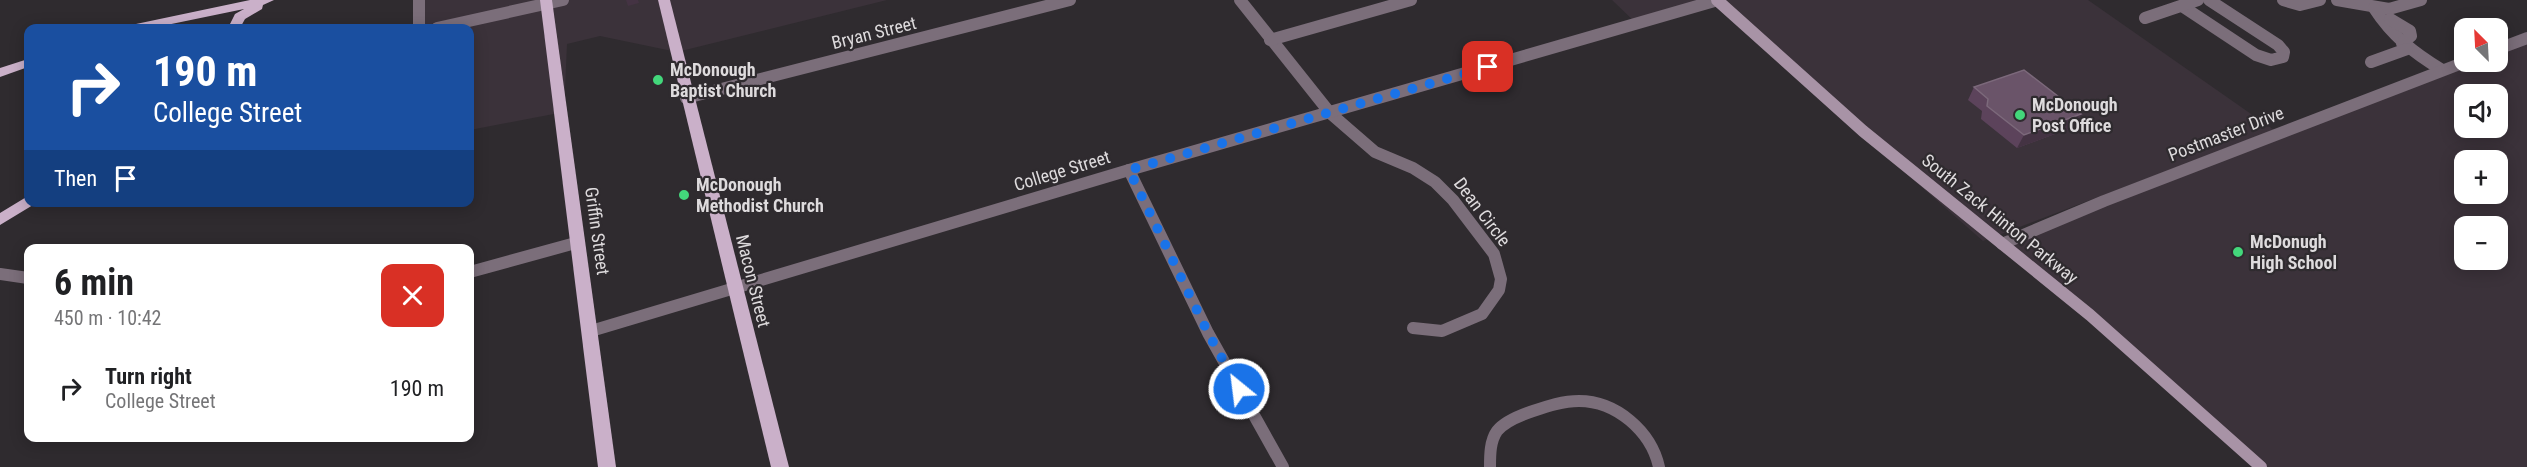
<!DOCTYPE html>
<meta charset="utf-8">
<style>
:root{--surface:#fff;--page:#f2f2f2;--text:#202124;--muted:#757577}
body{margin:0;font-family:"Roboto Condensed",sans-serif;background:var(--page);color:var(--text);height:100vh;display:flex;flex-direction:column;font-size:22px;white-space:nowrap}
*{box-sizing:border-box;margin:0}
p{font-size:20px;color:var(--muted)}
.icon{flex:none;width:33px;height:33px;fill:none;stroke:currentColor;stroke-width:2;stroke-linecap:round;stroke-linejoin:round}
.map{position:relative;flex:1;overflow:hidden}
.details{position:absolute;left:24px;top:244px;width:450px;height:198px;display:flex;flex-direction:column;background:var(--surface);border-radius:12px;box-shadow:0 3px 15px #0003}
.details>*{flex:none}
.guide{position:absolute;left:24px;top:24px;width:450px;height:183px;border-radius:12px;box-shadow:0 3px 15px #0003;background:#1a4fa0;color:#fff;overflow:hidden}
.needle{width:39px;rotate:336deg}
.controls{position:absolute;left:2454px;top:18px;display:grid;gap:12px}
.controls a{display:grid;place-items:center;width:54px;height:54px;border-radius:12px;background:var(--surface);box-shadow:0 3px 15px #0003;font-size:30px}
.pin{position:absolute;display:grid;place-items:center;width:51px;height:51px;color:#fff;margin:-26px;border-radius:12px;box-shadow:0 3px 9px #0006}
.me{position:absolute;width:66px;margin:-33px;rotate:331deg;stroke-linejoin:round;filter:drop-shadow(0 0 4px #0008)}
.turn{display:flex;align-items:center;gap:21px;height:126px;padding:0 30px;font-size:27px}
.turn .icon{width:78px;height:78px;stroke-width:2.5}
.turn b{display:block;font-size:42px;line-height:51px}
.then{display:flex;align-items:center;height:57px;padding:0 30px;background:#0003;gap:12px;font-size:22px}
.round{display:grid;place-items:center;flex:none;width:63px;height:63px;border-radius:12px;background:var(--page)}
.summary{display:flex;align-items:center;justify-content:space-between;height:102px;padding:0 30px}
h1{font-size:36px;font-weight:700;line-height:45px}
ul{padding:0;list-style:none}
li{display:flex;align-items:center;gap:18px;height:84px;padding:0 30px}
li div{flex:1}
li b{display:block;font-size:22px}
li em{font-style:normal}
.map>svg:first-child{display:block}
.built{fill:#3b323a;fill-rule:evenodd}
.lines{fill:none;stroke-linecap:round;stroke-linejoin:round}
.street{stroke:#7b6e7a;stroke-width:12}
.secondary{stroke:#a893a6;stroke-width:12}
.primary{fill:#cab0c9;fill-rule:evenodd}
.wall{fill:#5c435b}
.shaded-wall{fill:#443343}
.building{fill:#6a5469;stroke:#7c697b;stroke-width:1.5}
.route{stroke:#1a73e8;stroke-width:10;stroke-dasharray:0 18}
.poi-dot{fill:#43d77b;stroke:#2f2b2f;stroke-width:2}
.labels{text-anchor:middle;stroke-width:4.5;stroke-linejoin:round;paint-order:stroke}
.street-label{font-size:18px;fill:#dedbdd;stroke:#2f2b2f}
.poi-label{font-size:18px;font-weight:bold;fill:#dedbdd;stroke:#2f2b2f;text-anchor:start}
</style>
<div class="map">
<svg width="2527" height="467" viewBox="0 0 2527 467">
<rect width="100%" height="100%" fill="#2f2b2f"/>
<g class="built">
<polygon points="413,0 887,0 677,52 600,36 567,44 564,112 470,130 470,28 415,28"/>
<polygon points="1612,0 2088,0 2274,130 1983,241 1710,1 1637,24"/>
<path d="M 2527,38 L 2527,467 L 2261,467 L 2002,244 L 2468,62 L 2498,62 L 2498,50 ZM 2464,94 L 2498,94 L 2498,128 L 2464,128 ZM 2464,160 L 2498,160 L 2498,194 L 2464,194 ZM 2464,226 L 2498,226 L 2498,260 L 2464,260 Z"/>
</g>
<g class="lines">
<g class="street">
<polyline points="419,0 419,28"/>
<polyline points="1240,0 1330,113 1375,152 1413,168 1435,182 1453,200 1494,254 1501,279 1499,290 1482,314 1442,331 1413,328"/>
<polyline points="2283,0 2300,5 2320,0"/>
<polyline points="2337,0 2389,9 2421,0"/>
<polyline points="2182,6 2256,55 2271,60 2283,57 2284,52 2278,45 2209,0"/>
<path d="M 2374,8 C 2392,36 2414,53 2442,70"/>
<polyline points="2145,18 2198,0"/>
<polyline points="2390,19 2410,31 2411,36 2402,43"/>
<polyline points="437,28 563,0"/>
<polyline points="1270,40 1411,0"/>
<polyline points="2498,49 2527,38"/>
<polyline points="2371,62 2407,49"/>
<polyline points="686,98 1070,0"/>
<polyline points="1129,170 1208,333 1283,467"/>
<polyline points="2002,244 2104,201 2465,62"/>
<polyline points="470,272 579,242"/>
<polyline points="0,274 28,278"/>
<polyline points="591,331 1129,170 1718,0"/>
<path d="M 1490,467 C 1490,455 1490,441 1497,431 C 1505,421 1521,415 1533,411 C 1548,406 1563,401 1579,401 C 1616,401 1651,431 1659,467"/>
</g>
<polyline class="secondary" points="1717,0 1863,131 2090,315 2261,467"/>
<g class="primary">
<polygon points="250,0 274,0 263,5 262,9 245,19 240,28 228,28 235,14 244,9 152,28 130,28 136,24"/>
<polygon points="540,0 552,0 616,467 598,467"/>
<polygon points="658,0 670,0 789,467 771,467"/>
<polygon points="28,59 28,67 0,77 0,68"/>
<polygon points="28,196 28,202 34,202 33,205 0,225 0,213"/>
</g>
</g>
<polygon class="wall" points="1974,87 2081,114 2074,127 2017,148 1981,119 1982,111 1968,100"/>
<g class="shaded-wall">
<polygon points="626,0 638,0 639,3 628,6"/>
<polygon points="2081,114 2074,127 2017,148 2024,135"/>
</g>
<polygon class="building" points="2024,70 2081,114 2024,135 1987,106 1988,99 1974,87"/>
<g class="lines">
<polyline class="route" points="1239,389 1208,333 1129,170 1488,67"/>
</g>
<g class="poi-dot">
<circle cx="658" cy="80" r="6"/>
<circle cx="2020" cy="115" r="6"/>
<circle cx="684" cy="195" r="6"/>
<circle cx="2238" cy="252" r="6"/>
</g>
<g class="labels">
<g class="street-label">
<text transform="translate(874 33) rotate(-14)" y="6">Bryan Street</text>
<text transform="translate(2226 134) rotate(-21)" y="6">Postmaster Drive</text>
<text transform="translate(1062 171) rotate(-17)" y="6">College Street</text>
<text transform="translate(1482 212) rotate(53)" y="6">Dean Circle</text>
<text transform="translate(2000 219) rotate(39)" y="6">South Zack Hinton Parkway</text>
<text transform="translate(597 231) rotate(82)" y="6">Griffin Street</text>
<text transform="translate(753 281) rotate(76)" y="6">Macon Street</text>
</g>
<g class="poi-label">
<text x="670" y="76">McDonough<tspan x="670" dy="21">Baptist Church</tspan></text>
<text x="2032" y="111">McDonough<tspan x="2032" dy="21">Post Office</tspan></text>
<text x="696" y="191">McDonough<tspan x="696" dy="21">Methodist Church</tspan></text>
<text x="2250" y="248">McDonugh<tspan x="2250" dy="21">High School</tspan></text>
</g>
</g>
</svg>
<div class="controls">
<a><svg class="needle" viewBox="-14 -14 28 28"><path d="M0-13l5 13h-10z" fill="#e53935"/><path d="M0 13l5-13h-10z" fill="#757577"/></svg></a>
<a><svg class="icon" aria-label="sound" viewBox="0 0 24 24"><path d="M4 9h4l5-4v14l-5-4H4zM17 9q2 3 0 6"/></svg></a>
<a>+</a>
<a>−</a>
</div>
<div class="pin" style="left:1488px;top:67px;background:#d93025"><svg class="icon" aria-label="arrive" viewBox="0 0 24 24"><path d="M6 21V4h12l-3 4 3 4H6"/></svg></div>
<svg class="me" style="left:1239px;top:389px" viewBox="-20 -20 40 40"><circle r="17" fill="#1a73e8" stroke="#fff" stroke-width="3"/><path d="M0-11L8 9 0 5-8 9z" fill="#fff"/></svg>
<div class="guide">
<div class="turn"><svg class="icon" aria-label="right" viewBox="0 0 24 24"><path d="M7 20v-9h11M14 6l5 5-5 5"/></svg><div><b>190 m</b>College Street</div></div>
<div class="then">Then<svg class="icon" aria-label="arrive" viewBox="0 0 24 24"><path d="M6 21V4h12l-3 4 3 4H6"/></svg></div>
</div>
<section class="details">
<div class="summary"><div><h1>6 min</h1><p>450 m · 10:42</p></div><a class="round" style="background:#d93025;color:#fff"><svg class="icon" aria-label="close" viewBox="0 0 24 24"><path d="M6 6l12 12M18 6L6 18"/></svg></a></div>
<ul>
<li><svg class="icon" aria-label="right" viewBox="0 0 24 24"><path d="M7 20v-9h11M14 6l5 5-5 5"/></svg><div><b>Turn right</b><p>College Street</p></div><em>190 m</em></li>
</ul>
</section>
</div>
